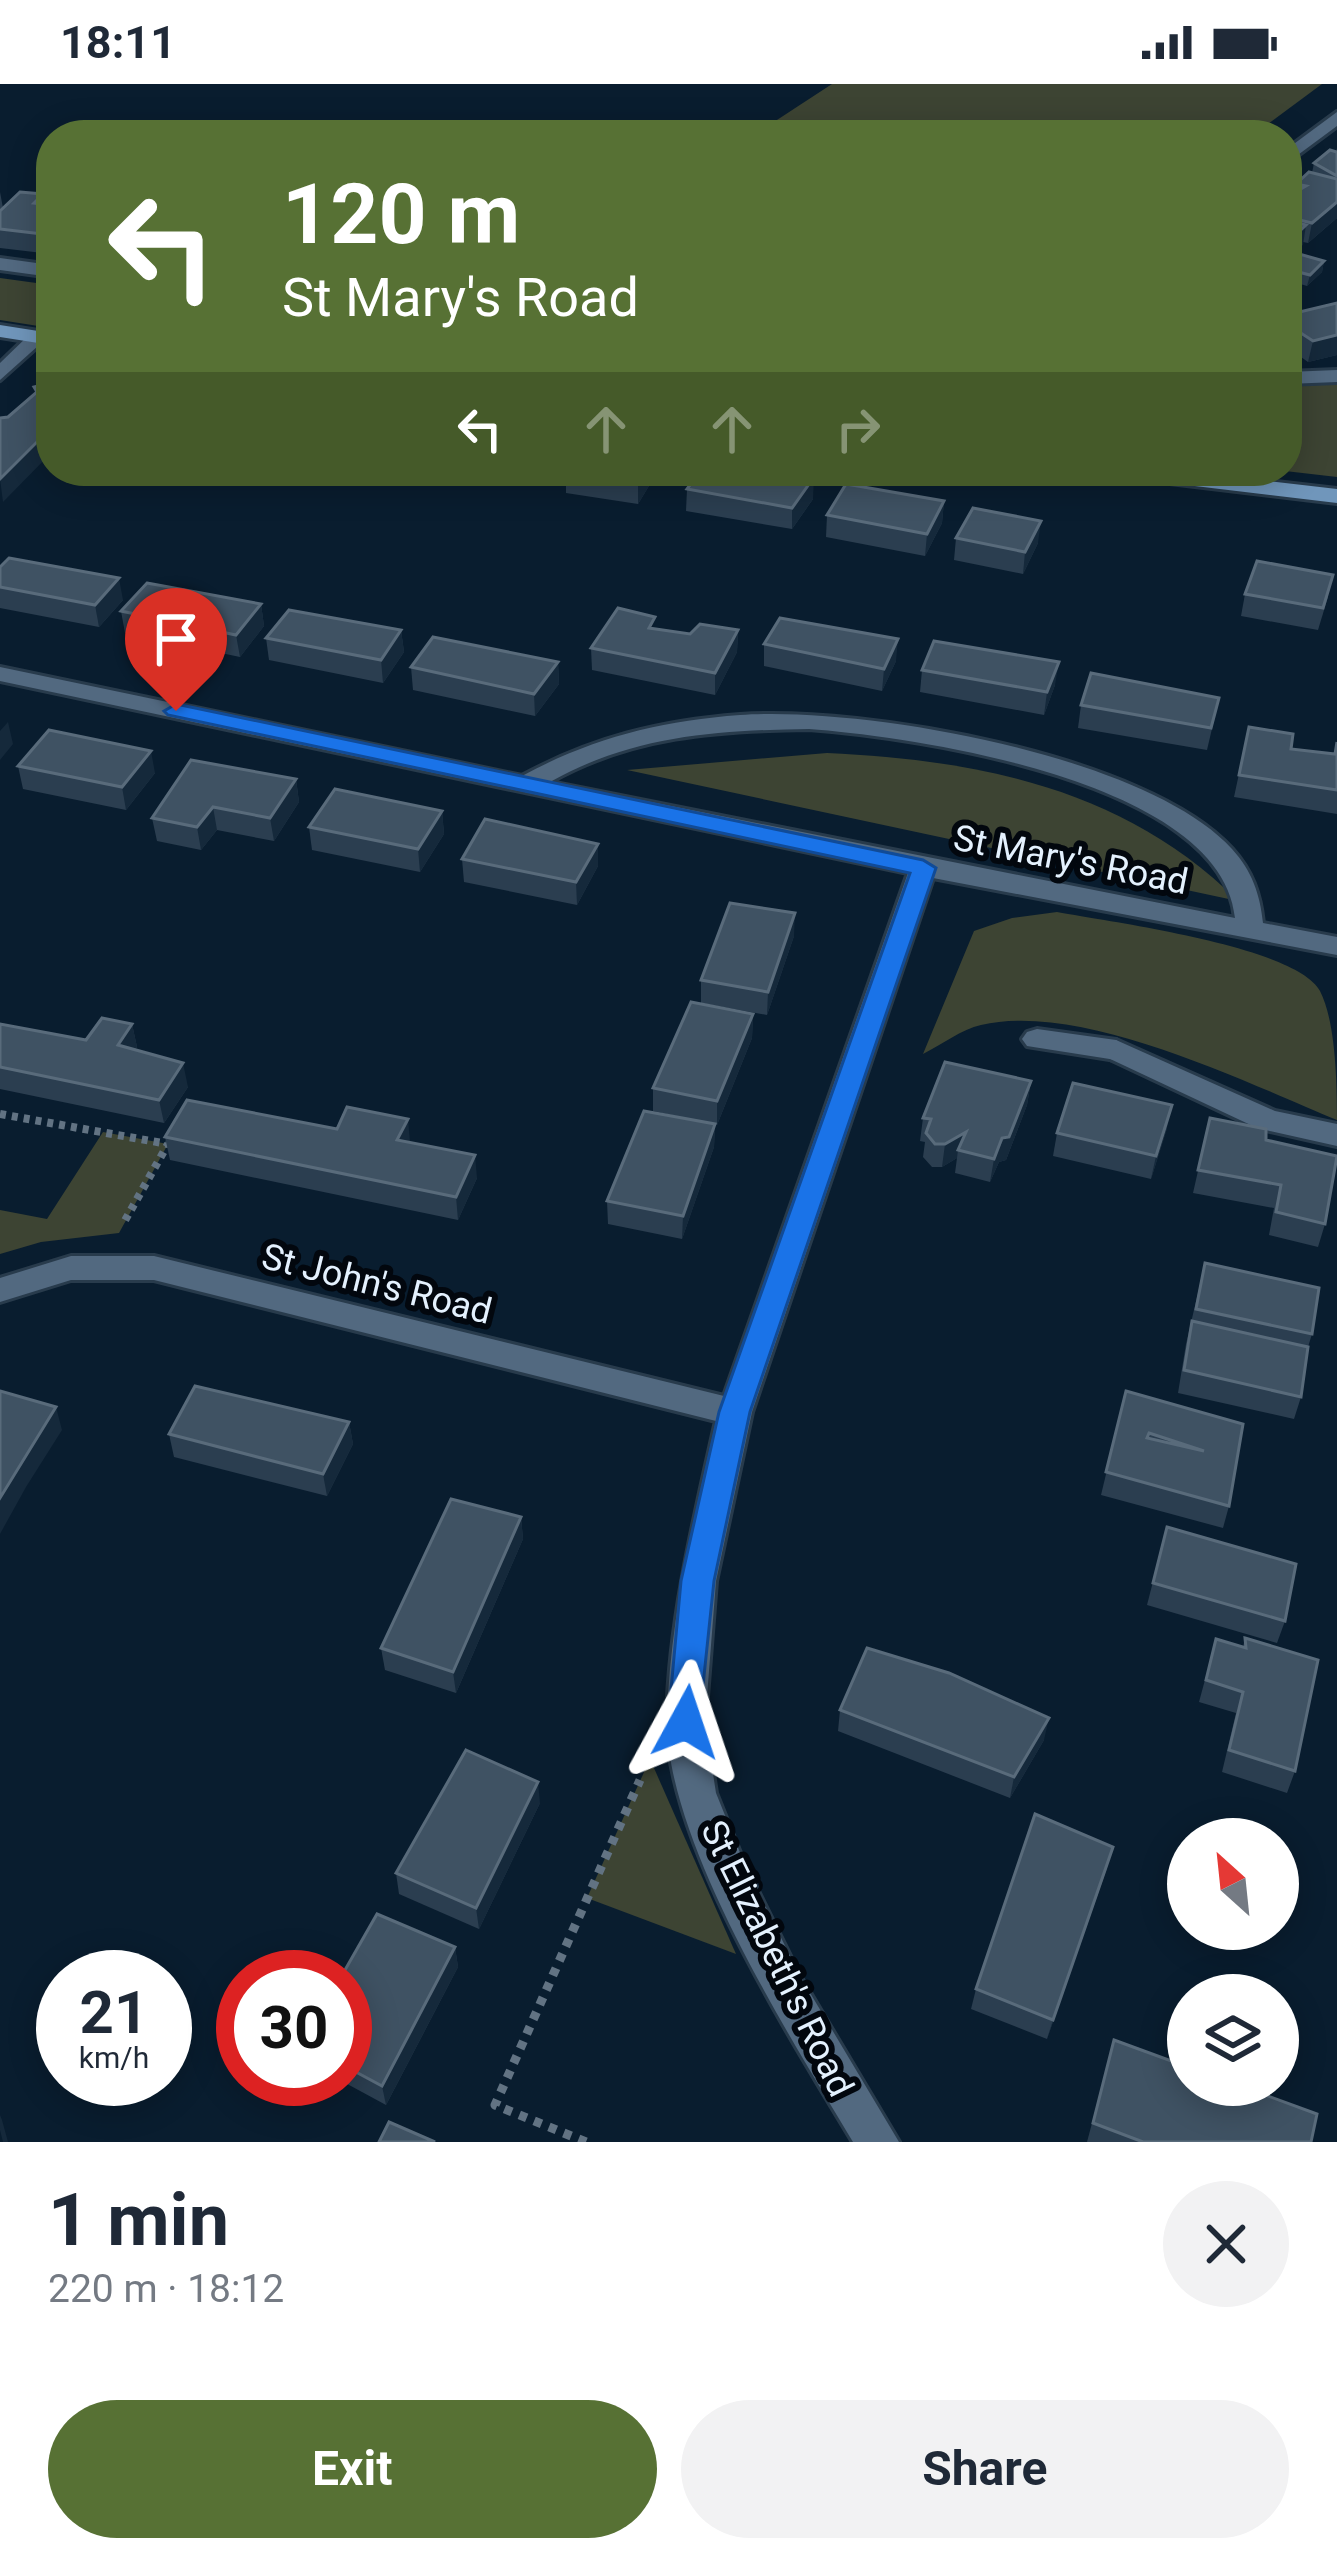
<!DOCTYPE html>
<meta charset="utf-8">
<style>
:root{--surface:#fff;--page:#f2f2f3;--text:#1f2937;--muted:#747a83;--accent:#577134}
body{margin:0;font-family:Roboto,sans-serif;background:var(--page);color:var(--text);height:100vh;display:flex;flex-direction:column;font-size:45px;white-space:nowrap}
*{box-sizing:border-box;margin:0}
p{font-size:39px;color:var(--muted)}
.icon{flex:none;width:66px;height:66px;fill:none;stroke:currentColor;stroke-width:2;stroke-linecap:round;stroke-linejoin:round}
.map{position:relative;height:2058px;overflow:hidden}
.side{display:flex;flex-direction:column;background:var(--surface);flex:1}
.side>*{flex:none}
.guide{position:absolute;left:36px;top:36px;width:1266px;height:366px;border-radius:48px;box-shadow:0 6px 30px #0003;background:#577134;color:#fff;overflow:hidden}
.needle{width:78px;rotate:333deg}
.buttons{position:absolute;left:1167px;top:1734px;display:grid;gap:24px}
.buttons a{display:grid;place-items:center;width:132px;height:132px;border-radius:50%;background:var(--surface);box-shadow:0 6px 30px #0003;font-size:60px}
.speed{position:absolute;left:36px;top:1866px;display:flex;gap:24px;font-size:60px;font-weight:700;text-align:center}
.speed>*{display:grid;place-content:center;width:156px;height:156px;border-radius:50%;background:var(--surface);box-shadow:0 6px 30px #0003;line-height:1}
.speed small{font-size:30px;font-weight:400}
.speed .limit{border:18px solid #d22;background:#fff;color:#111}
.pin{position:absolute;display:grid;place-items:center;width:102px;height:102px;color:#fff;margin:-123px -51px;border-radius:50% 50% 50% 0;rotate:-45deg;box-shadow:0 0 12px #0007}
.pin .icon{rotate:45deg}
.me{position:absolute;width:132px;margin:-66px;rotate:5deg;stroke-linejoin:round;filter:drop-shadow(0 0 9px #0008)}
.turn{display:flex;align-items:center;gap:42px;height:252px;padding:0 48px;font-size:54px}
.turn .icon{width:156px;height:156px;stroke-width:2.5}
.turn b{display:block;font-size:84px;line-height:102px}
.lanes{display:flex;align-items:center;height:114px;padding:0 48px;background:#0003;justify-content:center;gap:60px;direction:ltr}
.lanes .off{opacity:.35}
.round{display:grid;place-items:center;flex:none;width:126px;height:126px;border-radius:63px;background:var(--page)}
.overview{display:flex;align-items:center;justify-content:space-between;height:204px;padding:0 48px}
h1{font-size:72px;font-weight:700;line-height:90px}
.action{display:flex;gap:24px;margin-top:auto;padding:24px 48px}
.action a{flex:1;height:138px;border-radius:72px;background:var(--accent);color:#fff;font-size:48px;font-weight:700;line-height:138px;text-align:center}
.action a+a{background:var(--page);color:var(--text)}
.status{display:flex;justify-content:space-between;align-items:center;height:84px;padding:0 60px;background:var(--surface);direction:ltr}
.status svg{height:33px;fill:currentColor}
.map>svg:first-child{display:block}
.green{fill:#3d4433}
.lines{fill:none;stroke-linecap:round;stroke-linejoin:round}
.service-casing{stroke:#283b4c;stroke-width:6}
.minor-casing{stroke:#283b4c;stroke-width:6}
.secondary-casing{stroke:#283b4c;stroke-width:6}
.path-far1{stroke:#627383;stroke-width:8;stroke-dasharray:6 6;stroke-linecap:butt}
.path{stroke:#627383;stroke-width:9;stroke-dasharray:8 8;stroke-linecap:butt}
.service{fill:#526980;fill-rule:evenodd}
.minor{fill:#526980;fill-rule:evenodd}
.secondary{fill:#7096bb;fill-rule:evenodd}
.wall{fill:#2b3e50}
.shaded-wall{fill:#15293b}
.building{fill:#3f5263;stroke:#596b7b;stroke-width:3;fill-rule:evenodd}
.route{fill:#1a73e8;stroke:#114b97;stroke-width:3}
.labels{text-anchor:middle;stroke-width:12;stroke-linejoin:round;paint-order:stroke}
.street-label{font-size:36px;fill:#e4f1fe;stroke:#02070e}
</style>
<div class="status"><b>18:11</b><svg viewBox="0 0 49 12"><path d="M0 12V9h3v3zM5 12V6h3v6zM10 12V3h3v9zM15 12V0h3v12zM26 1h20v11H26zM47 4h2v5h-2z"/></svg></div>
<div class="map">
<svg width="1337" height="2058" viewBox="0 0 1337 2058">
<rect width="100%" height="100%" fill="#091d2f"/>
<g class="green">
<polygon points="832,0 1322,0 1253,51 754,51"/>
<polygon points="0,194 51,201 51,244 0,236"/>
<polygon points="1337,299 1337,393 1285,387 1287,303"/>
<path d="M 827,669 C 980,676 1125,705 1238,817 L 627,686 Z"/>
<path d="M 1057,828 C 1110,838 1296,862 1320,907 C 1336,938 1337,1001 1337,1036 C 1245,998 1081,917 981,941 C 962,945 941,961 923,970 L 974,847 L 1012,834 Z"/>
<polygon points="103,1048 168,1060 119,1149 41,1158 0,1170 0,1126 47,1135"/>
<polygon points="650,1675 736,1870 587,1814"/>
</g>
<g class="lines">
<g class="service-casing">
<polygon id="service" points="1037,945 1116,956 1131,966 1116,976 1027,962 1022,955 1027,948"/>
</g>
<g class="minor-casing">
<g id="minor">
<polygon points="1337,28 1337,42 1287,79 1287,65"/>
<polygon points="0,174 51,181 51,193 0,186"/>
<polygon points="31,249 48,253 0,296 0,279"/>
<polygon points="1337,286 1337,298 1287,300 1287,288"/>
<path d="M 0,583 L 522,692 C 592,654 660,637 740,631 C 863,622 1147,671 1232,765 C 1252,787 1260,810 1263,839 L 1337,853 L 1337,871 L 933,794 L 752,1328 L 716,1497 L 705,1638 L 716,1709 L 745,1781 L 800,1892 L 899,2058 L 853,2058 C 790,1953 665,1756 667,1634 C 670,1533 694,1435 716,1337 L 154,1196 L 71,1196 L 0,1218 L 0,1194 L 71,1172 L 154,1172 L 724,1312 L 908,789 L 0,597 ZM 809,645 C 918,653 1222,698 1235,834 L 550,698 C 631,652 717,646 809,645 Z"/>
<polygon points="1116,956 1275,1027 1337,1040 1337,1062 1257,1044 1106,973 1101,966"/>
</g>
</g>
<g class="secondary-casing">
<g id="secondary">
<polygon points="0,241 51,249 51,261 0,253"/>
<polygon points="1117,387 1183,387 1337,405 1337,419 1128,394"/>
</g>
</g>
<polyline class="path-far1" points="0,1030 168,1060 123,1140"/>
<polyline class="path" points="586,2058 495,2021 640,1696"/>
<use href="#service" class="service"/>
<use href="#minor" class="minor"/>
<use href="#secondary" class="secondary"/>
</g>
<g class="wall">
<polygon points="1337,64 1337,134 1308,159 1303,158 1294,169 1324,177 1322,188 1307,202 1287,196 1287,113 1294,109 1296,100 1312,89 1314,79 1336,68"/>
<polygon points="0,108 3,124 43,110 45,121 51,121 51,170 0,164"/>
<polygon points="1337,219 1337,271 1308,278 1287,263 1287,231"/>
<polygon points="484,387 556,387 548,398"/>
<polygon points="658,387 638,420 566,409 566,388"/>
<polygon points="687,405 813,415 792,445 686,427"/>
<polygon points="944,417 942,439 925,472 826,453 827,431"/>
<polygon points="956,454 1038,459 1023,490 954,476"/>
<polygon points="0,483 123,516 99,543 0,524"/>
<polygon points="1245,510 1328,513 1318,546 1241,532"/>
<polygon points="261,520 264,542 240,573 125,549 121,527"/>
<polygon points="401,546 404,568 383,599 269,576 266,554"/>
<polygon points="738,546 737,568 715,611 592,586 591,564 690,550"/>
<polygon points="764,560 896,577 882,607 764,582"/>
<polygon points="558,578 559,600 535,632 413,606 411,583"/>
<polygon points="922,586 1055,601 1044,631 920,608"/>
<polygon points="1081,621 1214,636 1207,666 1078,644"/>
<polygon points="1249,643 1291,665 1334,670 1337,658 1337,730 1234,713"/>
<polygon points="18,682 155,689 126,726 23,705"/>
<polygon points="296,695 299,718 274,757 217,746 201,766 157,757 152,734"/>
<polygon points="442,727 444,750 420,788 312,766 309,743"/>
<polygon points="462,775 598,782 577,821 464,798"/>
<polygon points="794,852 767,931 701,919 701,896"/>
<polygon points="753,930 752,954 717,1041 715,1040 714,1063 682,1155 608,1140 607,1117 700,1037 653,1027 653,1004"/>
<polygon points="0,940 86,956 132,940 137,963 135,966 188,1003 164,1039 0,1005"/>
<polygon points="1031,997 1027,1021 1006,1076 999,1078 990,1098 955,1089 957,1074 942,1083 932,1083 923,1073 925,1058 920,1057 923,1034"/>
<polygon points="1210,1034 1266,1056 1325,1140 1318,1163 1269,1151 1274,1124 1193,1109"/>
<polygon points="1167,1044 1151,1095 1053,1072 1057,1049"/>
<polygon points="165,1053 410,1058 477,1094 458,1136 170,1076"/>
<polygon points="1205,1179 1312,1250 1308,1263 1301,1313 1294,1335 1178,1309 1186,1260"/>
<polygon points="1126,1307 1243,1340 1229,1422 1223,1444 1101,1411"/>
<polygon points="349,1338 353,1360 327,1412 174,1373 169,1350"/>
<polygon points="521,1433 523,1455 456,1609 385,1586 381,1564"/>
<polygon points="1167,1443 1285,1537 1277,1559 1147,1521"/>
<polygon points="1245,1554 1295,1687 1287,1709 1222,1688 1236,1629 1199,1618 1216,1555 1243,1563"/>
<polygon points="840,1626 1044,1656 1010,1714 838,1647"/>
<polygon points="540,1719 479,1845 399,1810 396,1789"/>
<polygon points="1107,1784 1047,1955 971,1925 976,1905"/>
<polygon points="455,1863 458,1883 386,2021 338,1995 345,1995 345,1893"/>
<polygon points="1114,1956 1311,2058 1087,2058"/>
</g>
<g class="shaded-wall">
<polygon points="1337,118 1337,134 1308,159 1312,139"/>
<polygon points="1306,141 1303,161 1287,175 1287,159"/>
<polygon points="1324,177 1322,188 1307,202 1310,191"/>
<polygon points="1337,251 1337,271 1308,278 1313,257"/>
<polygon points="51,344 51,369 3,418 0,395"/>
<polygon points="547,387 556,387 548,398"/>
<polygon points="645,387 658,387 638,420 638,399"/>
<polygon points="814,393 813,415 792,445 792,424"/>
<polygon points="944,417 942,439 925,472 927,450"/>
<polygon points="1041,437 1038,459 1023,490 1025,468"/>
<polygon points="119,494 123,516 99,543 95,521"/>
<polygon points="261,520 264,542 240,573 236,551"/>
<polygon points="401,546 404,568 383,599 381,576"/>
<polygon points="738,546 737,568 715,611 715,589"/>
<polygon points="898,555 896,577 882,607 884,585"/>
<polygon points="558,578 559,600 535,632 534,610"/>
<polygon points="1059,578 1055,601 1044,631 1047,608"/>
<polygon points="8,638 13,660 0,676 0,647"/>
<polygon points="151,667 155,689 126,726 122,703"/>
<polygon points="296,695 299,718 274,757 270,734"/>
<polygon points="213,723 217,746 201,766 197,743"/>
<polygon points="442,727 444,750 420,788 418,765"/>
<polygon points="598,760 598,782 577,821 576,798"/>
<polygon points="795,829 794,852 767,931 768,908"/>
<polygon points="753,930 752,954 717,1041 717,1017"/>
<polygon points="132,940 137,963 123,984 118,961"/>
<polygon points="183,979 188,1003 164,1039 159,1016"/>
<polygon points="1031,997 1027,1021 1006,1076 999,1078 990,1098 994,1075"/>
<polygon points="1172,1021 1167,1044 1151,1095 1156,1072"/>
<polygon points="408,1035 410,1058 397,1056"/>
<polygon points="715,1040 714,1063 682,1155 683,1132"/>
<polygon points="966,1048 958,1066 957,1074 942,1083 945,1060"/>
<polygon points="475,1071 477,1094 458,1136 456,1113"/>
<polygon points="56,1323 62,1346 26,1403 0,1450 0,1414"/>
<polygon points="349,1338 353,1360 327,1412 323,1390"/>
<polygon points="521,1433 523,1455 456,1609 453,1588"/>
<polygon points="1049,1634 1044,1656 1010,1714 1014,1693"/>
<polygon points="538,1698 540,1719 479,1845 476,1824"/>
<polygon points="1113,1763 1107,1784 1047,1955 1053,1936"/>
<polygon points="455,1863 458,1883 386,2021 382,2002"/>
<polygon points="0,2031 2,2036 8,2058 3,2058 0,2046"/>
</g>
<g class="building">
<polygon points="1330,66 1337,68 1337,92 1314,79"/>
<polygon points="1309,88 1337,95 1337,118 1312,139 1287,133 1287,113 1306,102 1296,100"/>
<polygon points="20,108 43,110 34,119 51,121 51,151 0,145 0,127"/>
<polygon points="1287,136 1306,141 1287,159"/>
<polygon points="1292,168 1324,177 1310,191 1287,185 1287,172"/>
<polygon points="1337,219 1337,251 1313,257 1287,240 1287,231"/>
<polygon points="51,299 51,344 0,395 0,334 8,333 37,308 34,303"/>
<polygon points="566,387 645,387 638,399"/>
<polygon points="700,387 783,387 814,393 792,424 687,405"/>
<polygon points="846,400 944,417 927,450 827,431"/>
<polygon points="973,424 1041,437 1025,468 956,454"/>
<polygon points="9,474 119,494 95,521 0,503 0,483"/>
<polygon points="1257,477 1333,491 1323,524 1245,510"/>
<polygon points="147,499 261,520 236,551 121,527"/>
<polygon points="618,524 655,533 649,544 690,550 700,540 738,546 715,589 591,564"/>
<polygon points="289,526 401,546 381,576 266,554"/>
<polygon points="780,534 898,555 884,585 764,560"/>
<polygon points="433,553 558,578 534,610 411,583"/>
<polygon points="934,557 1059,578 1047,608 922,586"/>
<polygon points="1091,589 1219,614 1211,644 1081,621"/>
<polygon points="1249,643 1293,650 1291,665 1335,670 1337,658 1337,706 1239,691"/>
<polygon points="49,646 151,667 122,703 18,682"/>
<polygon points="191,676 296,695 270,734 213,723 197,743 152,734"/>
<polygon points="335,705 442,727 418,765 309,743"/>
<polygon points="485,735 598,760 576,798 462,775"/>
<polygon points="730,819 795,829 768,908 701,896"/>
<polygon points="691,918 753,930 717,1017 653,1004"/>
<polygon points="102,934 132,940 118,961 183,979 159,1016 0,983 0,940 86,956"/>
<polygon points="945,978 1031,997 1009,1053 1002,1054 994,1075 958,1066 966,1048 945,1060 935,1060 926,1049 931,1035 923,1034"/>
<polygon points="1073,999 1172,1021 1156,1072 1057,1049"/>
<polygon points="187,1016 337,1045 347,1023 408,1035 397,1056 475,1071 456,1113 165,1053"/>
<polygon points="644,1027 715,1040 683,1132 607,1117"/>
<polygon points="1210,1034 1266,1045 1266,1056 1337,1072 1325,1140 1276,1128 1281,1101 1198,1086"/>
<polygon points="1205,1179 1319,1204 1312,1250 1196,1225"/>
<polygon points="1192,1237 1308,1263 1301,1313 1184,1286"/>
<polygon points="195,1302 349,1338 323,1390 169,1350"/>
<polygon points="0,1307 56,1323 0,1414"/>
<path d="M 1126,1307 L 1243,1340 L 1229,1422 L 1106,1388 ZM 1149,1349 L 1204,1367 L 1147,1354 Z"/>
<polygon points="451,1415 521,1433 453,1588 381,1564"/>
<polygon points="1167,1443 1296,1480 1285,1537 1153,1499"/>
<polygon points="1245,1554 1318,1576 1295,1687 1229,1666 1243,1608 1206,1596 1216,1555 1246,1564"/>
<polygon points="867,1564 949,1589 1049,1634 1014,1693 840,1626"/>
<polygon points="466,1666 538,1698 476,1824 396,1789"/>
<polygon points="1035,1730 1113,1763 1053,1936 976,1905"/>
<polygon points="377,1830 455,1863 382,2002 345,1982 345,1893 341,1893"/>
<polygon points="1114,1956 1188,1983 1188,2001 1238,2001 1317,2030 1311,2058 1143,2058 1093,2039"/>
<polygon points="389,2038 435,2058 379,2058"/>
</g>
<polygon class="route" points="176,620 923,776 936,784 750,1328 714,1497 698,1649 686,1653 673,1649 668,1638 681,1497 719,1328 910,789 168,631 164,627"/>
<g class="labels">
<g class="street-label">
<text transform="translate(1071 775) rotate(11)" y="13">St Mary's Road</text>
<text transform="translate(377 1199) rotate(14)" y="13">St John's Road</text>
<text transform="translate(778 1874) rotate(64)" y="13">St Elizabeth's Road</text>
</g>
</g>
</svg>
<div class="buttons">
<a><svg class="needle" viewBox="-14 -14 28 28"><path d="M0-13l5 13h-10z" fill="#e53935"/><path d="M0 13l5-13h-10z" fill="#747a83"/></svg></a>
<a><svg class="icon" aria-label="layers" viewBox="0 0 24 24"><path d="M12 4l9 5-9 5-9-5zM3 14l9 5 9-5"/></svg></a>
</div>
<div class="speed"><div>21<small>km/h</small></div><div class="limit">30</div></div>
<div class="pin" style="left:176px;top:627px;background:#d93025"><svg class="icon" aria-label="arrive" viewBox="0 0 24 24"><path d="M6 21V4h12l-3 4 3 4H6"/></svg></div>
<svg class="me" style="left:686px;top:1638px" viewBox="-20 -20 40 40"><path d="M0-17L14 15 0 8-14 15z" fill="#1a73e8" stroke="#fff" stroke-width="4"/></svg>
<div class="guide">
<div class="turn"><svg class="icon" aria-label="left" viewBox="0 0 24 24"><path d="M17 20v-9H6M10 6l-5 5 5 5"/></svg><div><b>120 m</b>St Mary's Road</div></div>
<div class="lanes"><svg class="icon" aria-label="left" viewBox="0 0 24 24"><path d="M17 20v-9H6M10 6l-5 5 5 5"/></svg><svg class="icon off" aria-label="ahead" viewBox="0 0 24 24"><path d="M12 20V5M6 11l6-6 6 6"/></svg><svg class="icon off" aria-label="ahead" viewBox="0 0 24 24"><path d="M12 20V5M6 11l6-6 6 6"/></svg><svg class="icon off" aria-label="right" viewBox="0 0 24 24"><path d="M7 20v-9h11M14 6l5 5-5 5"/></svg></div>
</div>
</div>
<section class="side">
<div class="overview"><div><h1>1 min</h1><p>220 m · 18:12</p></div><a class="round"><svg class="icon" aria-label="close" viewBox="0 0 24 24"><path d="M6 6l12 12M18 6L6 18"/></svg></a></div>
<div class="action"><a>Exit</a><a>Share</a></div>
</section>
